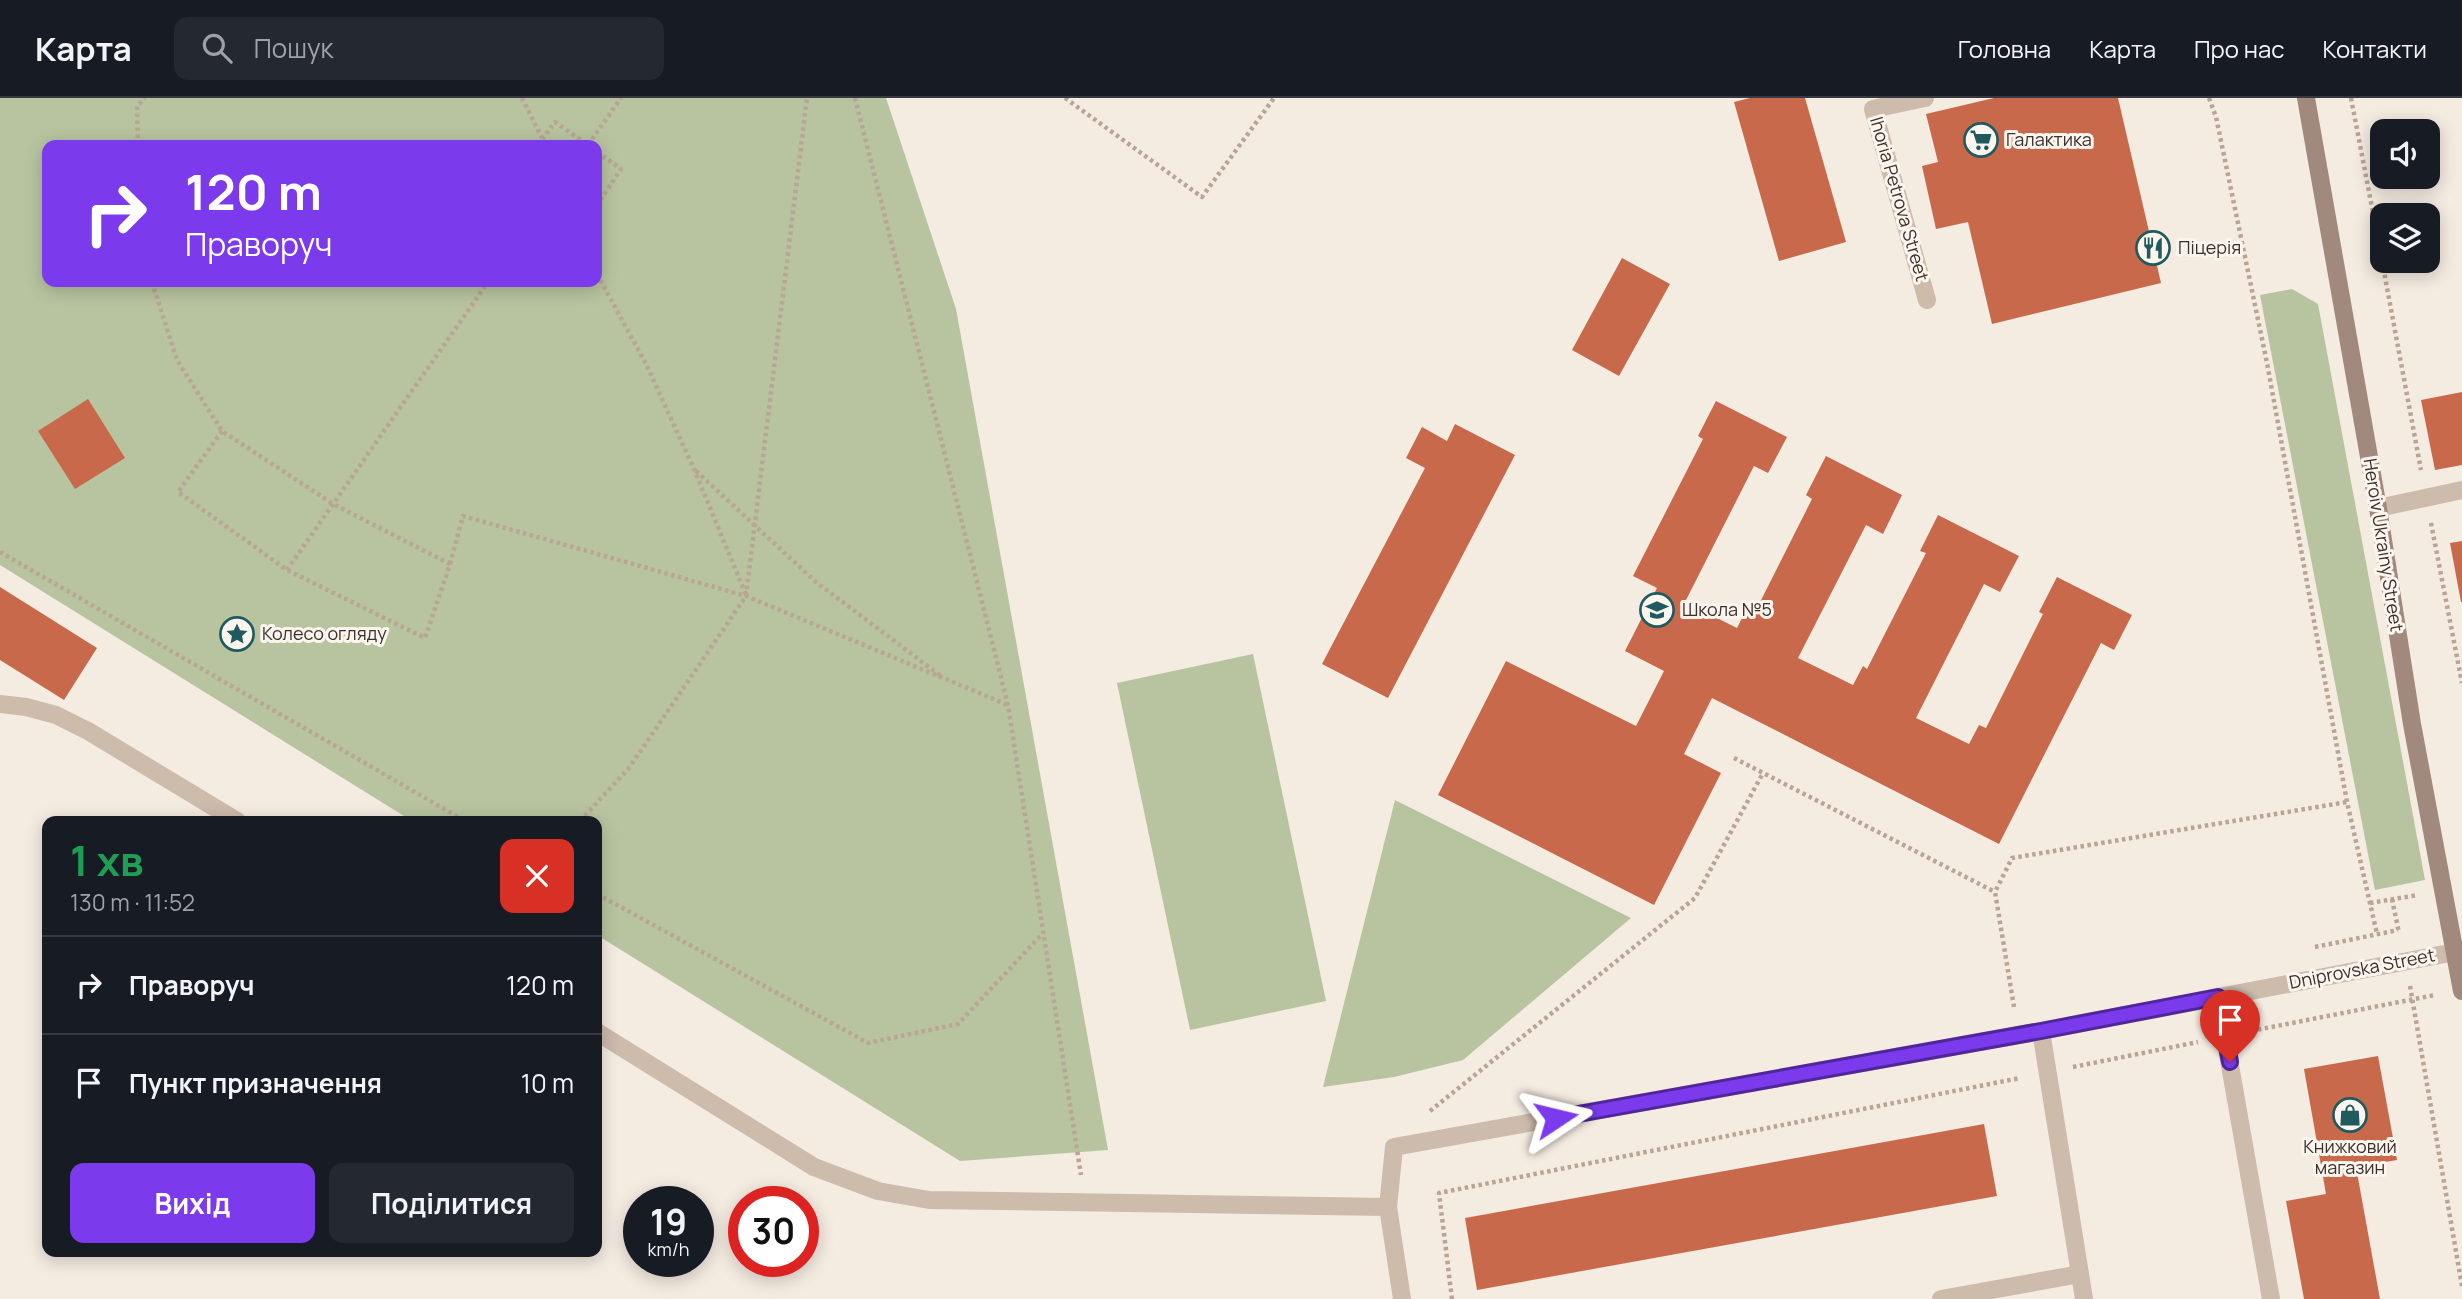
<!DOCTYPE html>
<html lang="uk">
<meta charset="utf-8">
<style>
:root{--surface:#171b24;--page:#242831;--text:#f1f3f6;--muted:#9ea1a6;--line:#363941;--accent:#7c3aed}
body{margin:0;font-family:Manrope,sans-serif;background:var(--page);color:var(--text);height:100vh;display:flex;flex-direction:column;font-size:26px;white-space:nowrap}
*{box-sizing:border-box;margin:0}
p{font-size:23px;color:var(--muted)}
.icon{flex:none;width:38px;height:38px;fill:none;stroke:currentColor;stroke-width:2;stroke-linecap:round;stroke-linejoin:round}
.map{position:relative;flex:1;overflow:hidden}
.sheet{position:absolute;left:42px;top:718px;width:560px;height:441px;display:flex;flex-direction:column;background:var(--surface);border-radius:14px;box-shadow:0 4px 18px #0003}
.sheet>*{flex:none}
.hud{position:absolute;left:42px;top:42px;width:560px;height:147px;border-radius:14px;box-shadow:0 4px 18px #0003;background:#7c3aed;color:#fff;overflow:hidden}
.tools{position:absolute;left:2370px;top:21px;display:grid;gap:14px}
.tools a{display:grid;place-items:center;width:70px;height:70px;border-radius:14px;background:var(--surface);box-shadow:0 4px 18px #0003;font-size:35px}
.speed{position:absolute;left:623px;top:1088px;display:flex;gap:14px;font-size:35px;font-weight:700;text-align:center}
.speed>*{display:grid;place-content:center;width:91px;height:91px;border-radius:50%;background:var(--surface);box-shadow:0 4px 18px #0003;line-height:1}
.speed small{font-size:18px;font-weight:400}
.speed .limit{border:10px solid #d22;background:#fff;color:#111}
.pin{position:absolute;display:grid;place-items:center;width:60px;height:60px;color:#fff;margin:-72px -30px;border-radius:50% 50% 50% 0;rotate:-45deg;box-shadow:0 0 7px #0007}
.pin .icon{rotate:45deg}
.me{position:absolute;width:77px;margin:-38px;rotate:80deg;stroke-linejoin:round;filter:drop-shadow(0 0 5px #0008)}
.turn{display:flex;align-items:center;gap:24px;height:147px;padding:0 28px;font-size:32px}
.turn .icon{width:91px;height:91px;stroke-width:2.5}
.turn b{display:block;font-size:49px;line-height:60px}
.round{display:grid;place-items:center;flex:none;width:74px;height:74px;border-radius:14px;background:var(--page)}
.head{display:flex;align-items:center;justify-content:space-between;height:119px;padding:0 28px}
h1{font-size:42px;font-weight:700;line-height:52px;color:#1e9e55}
.action{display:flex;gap:14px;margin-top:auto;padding:14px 28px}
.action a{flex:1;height:80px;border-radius:14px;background:var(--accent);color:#fff;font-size:28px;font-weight:700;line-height:80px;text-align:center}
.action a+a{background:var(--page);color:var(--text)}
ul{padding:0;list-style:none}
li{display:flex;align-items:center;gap:21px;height:98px;padding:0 28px;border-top:2px solid var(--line)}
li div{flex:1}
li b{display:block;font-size:26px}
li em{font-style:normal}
header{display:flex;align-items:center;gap:42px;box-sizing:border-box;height:98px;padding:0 35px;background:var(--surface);border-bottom:2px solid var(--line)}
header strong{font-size:33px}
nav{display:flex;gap:38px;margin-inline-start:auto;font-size:24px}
.search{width:490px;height:63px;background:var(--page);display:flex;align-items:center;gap:18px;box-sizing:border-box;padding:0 24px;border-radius:14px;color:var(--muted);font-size:26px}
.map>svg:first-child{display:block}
.green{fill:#b8c4a0;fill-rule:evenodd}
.building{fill:#c8694b}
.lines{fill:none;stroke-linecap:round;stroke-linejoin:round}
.path{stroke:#b9a596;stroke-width:4.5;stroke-dasharray:3.5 3.5;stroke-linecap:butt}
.lane{stroke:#cdbbac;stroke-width:18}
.street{stroke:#cdbbac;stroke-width:18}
.secondary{stroke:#a18a7d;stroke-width:18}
.route-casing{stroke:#51269a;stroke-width:18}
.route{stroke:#7c3aed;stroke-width:12}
.labels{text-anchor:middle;stroke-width:6;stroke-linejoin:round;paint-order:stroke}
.poi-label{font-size:18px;fill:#3b302b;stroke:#fbf5ee;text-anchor:start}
.street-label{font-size:18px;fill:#3b302b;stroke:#fbf5ee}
</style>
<header>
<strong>Карта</strong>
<div class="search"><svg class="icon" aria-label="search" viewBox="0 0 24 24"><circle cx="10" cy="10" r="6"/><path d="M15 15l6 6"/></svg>Пошук</div>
<nav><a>Головна</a><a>Карта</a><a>Про нас</a><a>Контакти</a></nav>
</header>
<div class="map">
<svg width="2462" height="1201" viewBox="0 0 2462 1201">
<rect width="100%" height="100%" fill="#f4ebe1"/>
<g class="green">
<path d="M 0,0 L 886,0 L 956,211 L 1108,1052 L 960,1063 L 597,837 L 597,723 L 412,723 L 0,467 ZM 47,47 L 597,47 L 597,184 L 47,184 Z"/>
<polygon points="2292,191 2318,206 2425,782 2375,792 2260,197"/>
<polygon points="1253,556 1326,903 1190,932 1117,585"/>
<polygon points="1395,702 1631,820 1463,962 1394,979 1323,989"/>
</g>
<g class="building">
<polygon points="1750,0 1805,0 1846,144 1779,163 1734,4"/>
<polygon points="1994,0 2118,0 2161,185 1992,226 1968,124 1936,131 1922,68 1938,64 1926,16"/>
<polygon points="1622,160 1670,186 1619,278 1572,252"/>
<polygon points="2462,294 2462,367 2435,372 2421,302"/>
<polygon points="88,301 125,360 75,391 38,333"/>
<polygon points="1716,303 1787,339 1768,375 1754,368 1685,504 1737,530 1746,512 1754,516 1812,401 1806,397 1826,358 1902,397 1883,436 1866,427 1798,560 1853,587 1863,568 1867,571 1926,455 1920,453 1938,417 2019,458 2000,494 1984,486 1916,620 1969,646 1979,627 1986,630 2043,516 2039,514 2057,479 2132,517 2114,552 2101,545 1999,746 1712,600 1684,656 1721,675 1654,807 1438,697 1506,563 1636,628 1664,573 1625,553 1657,490 1633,478 1703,341 1698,338"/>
<polygon points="1455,326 1515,357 1388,600 1322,566 1425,370 1406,360 1422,329 1447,343"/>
<polygon points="2462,443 2462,504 2461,504 2450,445"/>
<polygon points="0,489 97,550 64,602 0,562"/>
<polygon points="2378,958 2397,1062 2356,1069 2380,1201 2304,1201 2286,1103 2326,1096 2304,971"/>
<polygon points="1984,1026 1997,1098 1477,1192 1465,1120"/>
</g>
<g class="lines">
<g class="path">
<polyline points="522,0 542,40"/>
<polyline points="855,0 1008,607 1081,1077"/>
<polyline points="1065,0 1202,99 1274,0"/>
<polyline points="2209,0 2216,19 2267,265 2347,704 2377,836"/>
<polyline points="2351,0 2382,162"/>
<polyline points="138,47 137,8 145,0"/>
<polyline points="538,47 555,24 588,47"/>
<polyline points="588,47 621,0"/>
<polyline points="597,54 621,71 597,107"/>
<polyline points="2382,163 2421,372"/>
<polyline points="597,176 646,266 694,371 746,497"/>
<polyline points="152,184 177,262 222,333 333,406 450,466 425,540 287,472 178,394 222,333"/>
<polyline points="696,373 816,484 941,578"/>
<polyline points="2431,425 2462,585"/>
<polyline points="0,454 465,723"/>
<polyline points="450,466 463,418 746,498 1008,607"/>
<polyline points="287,472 488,184"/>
<polyline points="1734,660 1995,794"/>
<polyline points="580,723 629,670 746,498 807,0"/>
<polyline points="597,796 868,945 958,926 1043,835"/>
<polyline points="2392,801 2399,835"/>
<polyline points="2370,805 2418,797"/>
<polyline points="2315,849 2398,832"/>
<polyline points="2410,888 2462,1188"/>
<polyline points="2014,909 1995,794 2012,760 2347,704"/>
<polyline points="2251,933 2435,897"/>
<polyline points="2073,969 2198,944"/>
<polyline points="1430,1013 1695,800 1763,675"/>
<polyline points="1452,1201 1439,1095 2020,980"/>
</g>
<g class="lane">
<polyline points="0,606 26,609 56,617 88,633 237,723"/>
<polyline points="597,934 814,1069 878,1093 929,1102 1388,1109"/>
</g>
<g class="street">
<polyline points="1925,0 1873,11 1927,202"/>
<polyline points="2378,410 2462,392"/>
<polyline points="2218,899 2271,1201"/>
<polyline points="2041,933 2084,1201"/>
<polyline points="1402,1201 1388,1109 1394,1049 2041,933 2455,854"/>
<polyline points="1941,1201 2080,1176"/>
</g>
<polyline class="secondary" points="2306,0 2378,410 2412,626 2462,893"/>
</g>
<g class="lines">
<g class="route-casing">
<polyline id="route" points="1556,1020 2041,933 2218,899 2230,964"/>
</g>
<use href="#route" class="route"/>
</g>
<defs>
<g id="supermarket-ring" transform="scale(1.75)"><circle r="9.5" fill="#fbf5ee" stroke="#1f5a5e" stroke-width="1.5"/><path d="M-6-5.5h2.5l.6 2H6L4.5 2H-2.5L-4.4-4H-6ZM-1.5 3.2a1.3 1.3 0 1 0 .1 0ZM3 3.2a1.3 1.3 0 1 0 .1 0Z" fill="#1f5a5e"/></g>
<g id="restaurant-ring" transform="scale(1.75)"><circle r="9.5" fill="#fbf5ee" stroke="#1f5a5e" stroke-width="1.5"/><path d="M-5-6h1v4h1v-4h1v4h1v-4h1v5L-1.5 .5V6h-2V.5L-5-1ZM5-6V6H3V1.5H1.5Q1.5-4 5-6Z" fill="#1f5a5e"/></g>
<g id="school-ring" transform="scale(1.75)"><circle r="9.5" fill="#fbf5ee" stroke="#1f5a5e" stroke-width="1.5"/><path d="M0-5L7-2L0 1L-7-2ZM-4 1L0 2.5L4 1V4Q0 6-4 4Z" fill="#1f5a5e"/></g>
<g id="sight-ring" transform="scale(1.75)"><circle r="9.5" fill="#fbf5ee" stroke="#1f5a5e" stroke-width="1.5"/><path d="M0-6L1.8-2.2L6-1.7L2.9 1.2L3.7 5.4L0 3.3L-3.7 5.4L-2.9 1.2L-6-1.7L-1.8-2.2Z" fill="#1f5a5e"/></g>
<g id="shop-ring" transform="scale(1.75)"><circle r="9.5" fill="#fbf5ee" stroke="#1f5a5e" stroke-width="1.5"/><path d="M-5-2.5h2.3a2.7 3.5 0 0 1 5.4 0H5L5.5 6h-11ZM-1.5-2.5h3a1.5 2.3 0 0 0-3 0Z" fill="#1f5a5e"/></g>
</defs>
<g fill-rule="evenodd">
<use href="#supermarket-ring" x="1981" y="42"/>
<use href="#restaurant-ring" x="2153" y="150"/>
<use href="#school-ring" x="1657" y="512"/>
<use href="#sight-ring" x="237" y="536"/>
<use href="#shop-ring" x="2350" y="1017"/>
</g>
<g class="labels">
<g class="poi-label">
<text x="2006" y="48">Галактика</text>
<text x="2178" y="156">Піцерія</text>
<text x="1682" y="518">Школа №5</text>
<text x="262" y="542">Колесо огляду</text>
<text x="2350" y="1055" text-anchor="middle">Книжковий<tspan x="2350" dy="21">магазин</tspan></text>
</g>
<g class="street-label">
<text transform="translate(1899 101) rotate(74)" y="6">Ihoria Petrova Street</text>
<text transform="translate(2383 447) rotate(81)" y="6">Heroiv Ukrainy Street</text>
<text transform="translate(2362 871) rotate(-11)" y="6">Dniprovska Street</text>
</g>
</g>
</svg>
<div class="tools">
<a><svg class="icon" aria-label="sound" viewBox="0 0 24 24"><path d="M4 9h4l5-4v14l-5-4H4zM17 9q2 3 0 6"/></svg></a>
<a><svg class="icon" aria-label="layers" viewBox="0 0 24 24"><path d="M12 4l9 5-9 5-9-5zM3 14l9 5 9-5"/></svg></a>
</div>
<div class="speed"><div>19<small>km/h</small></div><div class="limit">30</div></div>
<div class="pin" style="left:2230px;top:964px;background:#d93025"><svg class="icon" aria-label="arrive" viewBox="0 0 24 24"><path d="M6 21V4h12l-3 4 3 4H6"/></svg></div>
<svg class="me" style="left:1556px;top:1020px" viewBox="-20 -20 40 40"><path d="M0-17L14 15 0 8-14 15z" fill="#7c3aed" stroke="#fff" stroke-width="4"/></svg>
<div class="hud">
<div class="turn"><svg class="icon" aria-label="right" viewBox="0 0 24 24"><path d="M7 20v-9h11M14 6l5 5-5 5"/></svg><div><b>120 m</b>Праворуч</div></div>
</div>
<section class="sheet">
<div class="head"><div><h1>1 хв</h1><p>130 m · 11:52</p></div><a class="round" style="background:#d93025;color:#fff"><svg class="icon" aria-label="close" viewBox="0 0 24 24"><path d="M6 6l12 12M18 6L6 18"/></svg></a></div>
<ul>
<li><svg class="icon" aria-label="right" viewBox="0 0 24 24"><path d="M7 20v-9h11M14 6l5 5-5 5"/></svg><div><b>Праворуч</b></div><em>120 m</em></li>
<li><svg class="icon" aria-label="arrive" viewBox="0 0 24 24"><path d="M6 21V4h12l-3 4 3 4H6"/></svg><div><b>Пункт призначення</b></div><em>10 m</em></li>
</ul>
<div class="action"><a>Вихід</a><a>Поділитися</a></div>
</section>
</div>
